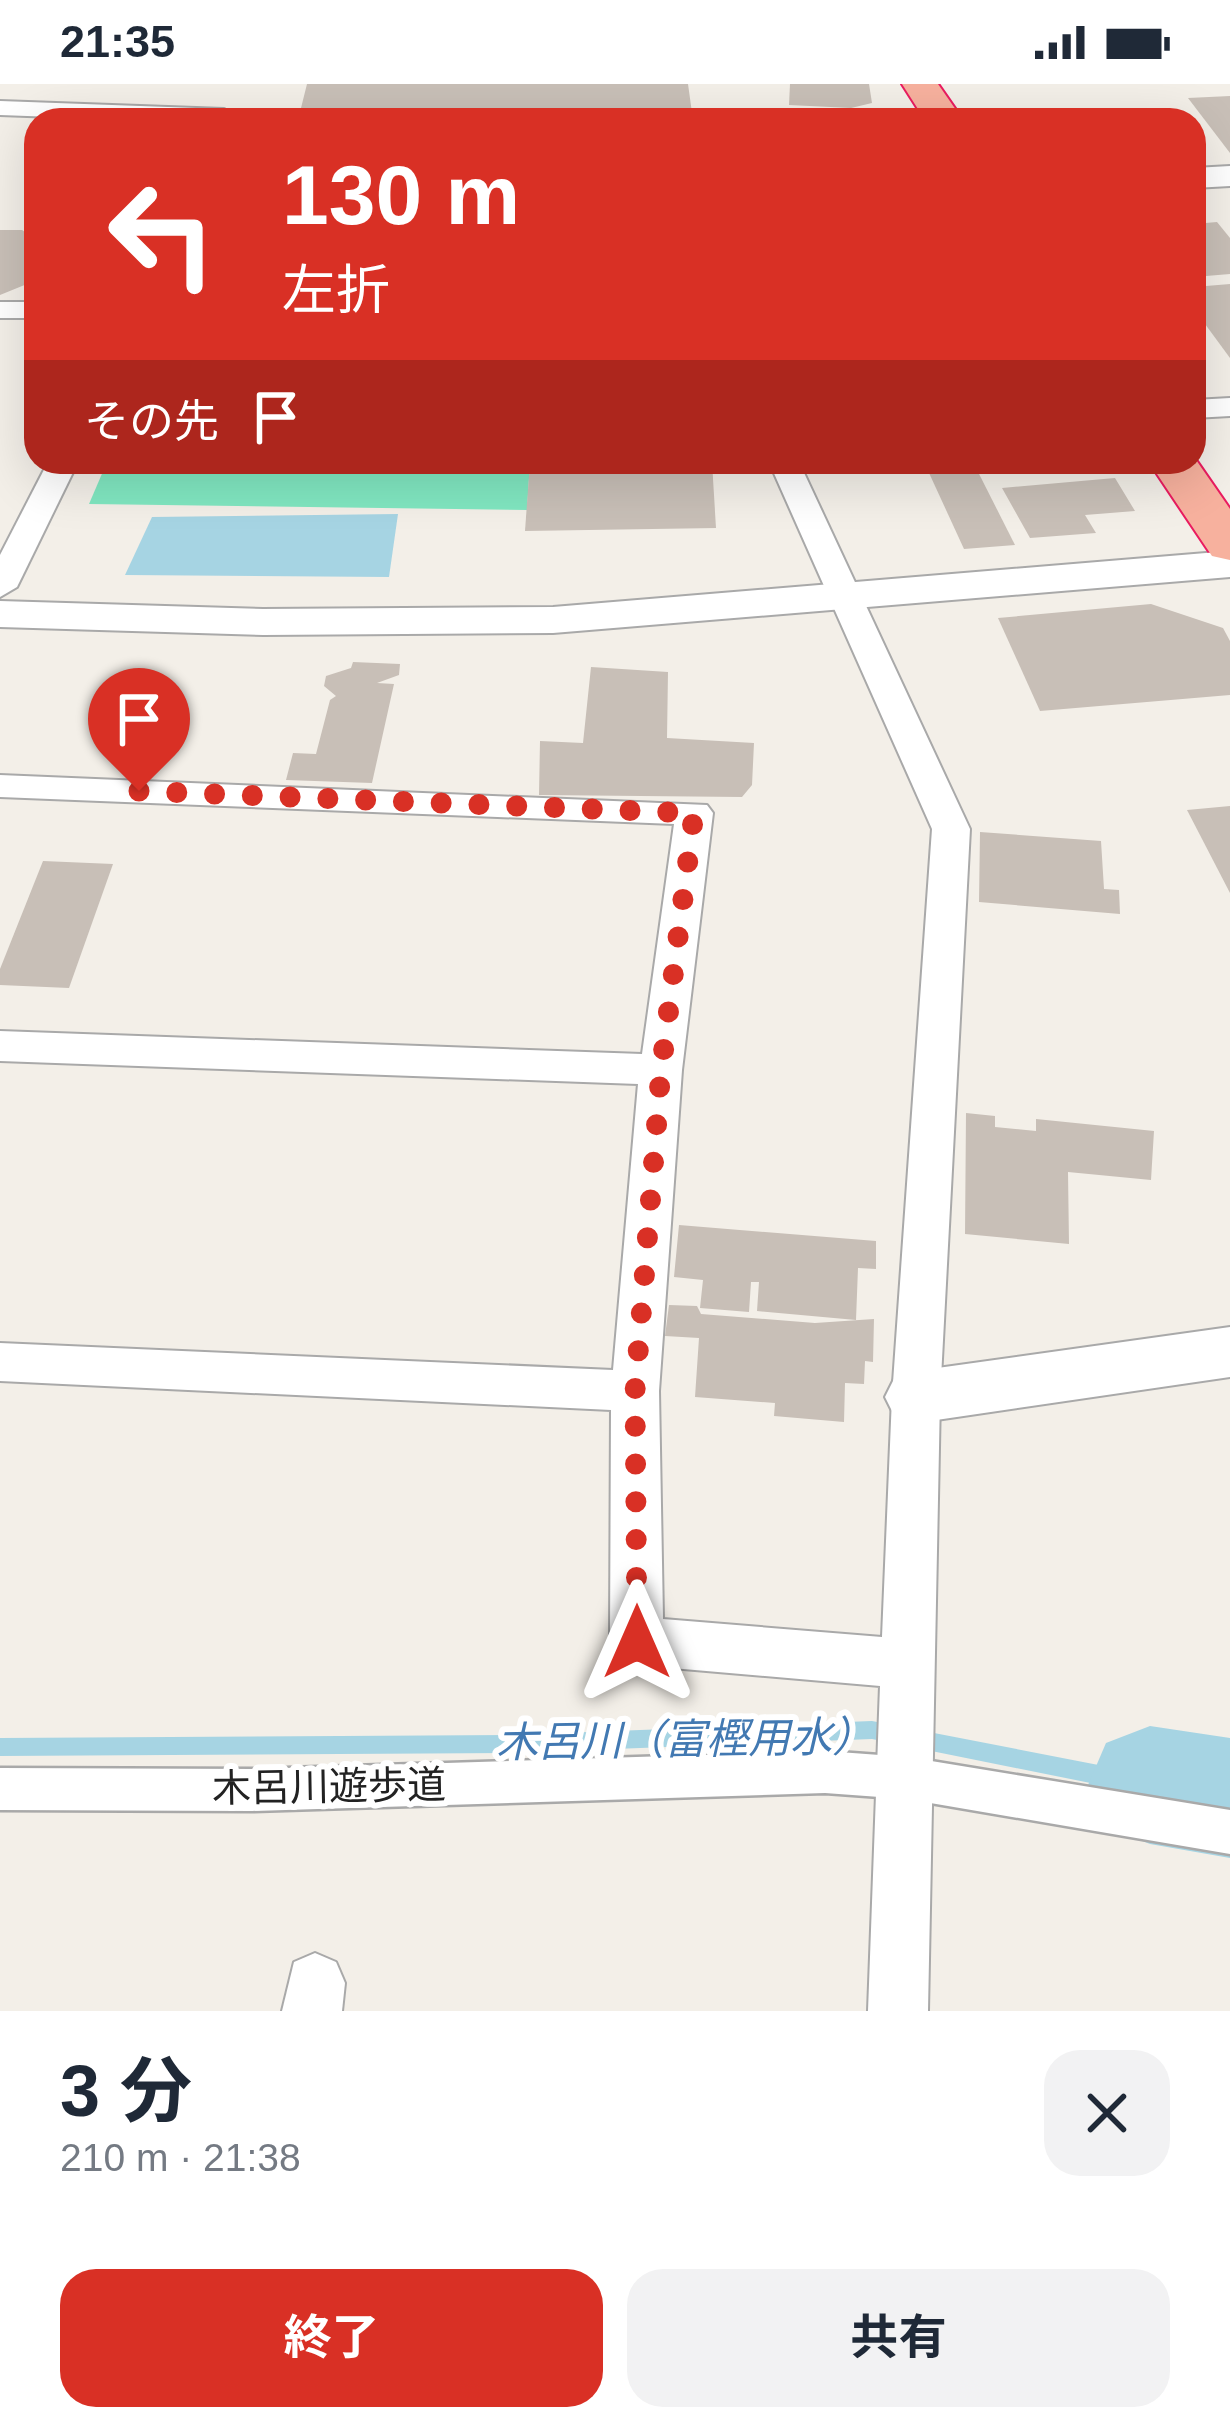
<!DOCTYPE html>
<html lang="ja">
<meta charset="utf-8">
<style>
:root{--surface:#fff;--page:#f2f2f3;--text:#1f2937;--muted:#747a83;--accent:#d93025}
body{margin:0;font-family:Helvetica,"Noto Sans JP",sans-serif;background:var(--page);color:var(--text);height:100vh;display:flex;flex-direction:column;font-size:45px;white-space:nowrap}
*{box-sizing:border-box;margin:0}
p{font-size:39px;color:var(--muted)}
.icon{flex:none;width:66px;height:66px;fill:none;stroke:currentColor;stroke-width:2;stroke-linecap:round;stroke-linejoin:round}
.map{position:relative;height:1927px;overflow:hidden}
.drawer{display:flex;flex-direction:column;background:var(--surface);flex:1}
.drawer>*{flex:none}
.banner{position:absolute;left:24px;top:24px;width:1182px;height:366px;border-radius:36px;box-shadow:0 12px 48px #0002;background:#d93025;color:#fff;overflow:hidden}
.pin{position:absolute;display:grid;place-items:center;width:102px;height:102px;color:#fff;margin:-123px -51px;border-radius:50% 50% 50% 0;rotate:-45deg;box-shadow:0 0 12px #0007}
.pin .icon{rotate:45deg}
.me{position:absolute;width:132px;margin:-66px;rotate:0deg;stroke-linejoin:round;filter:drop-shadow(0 0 9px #0008)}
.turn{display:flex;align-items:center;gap:42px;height:252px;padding:0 60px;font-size:54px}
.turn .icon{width:156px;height:156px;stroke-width:2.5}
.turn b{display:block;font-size:84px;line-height:102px}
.then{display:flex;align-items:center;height:114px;padding:0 60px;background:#0003;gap:24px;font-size:45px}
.round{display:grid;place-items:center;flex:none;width:126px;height:126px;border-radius:36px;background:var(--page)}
.headline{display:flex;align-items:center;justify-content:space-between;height:204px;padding:0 60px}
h1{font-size:72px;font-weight:700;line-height:90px}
.button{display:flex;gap:24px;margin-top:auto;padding:24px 60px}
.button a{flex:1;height:138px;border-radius:36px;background:var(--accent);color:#fff;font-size:48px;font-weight:700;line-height:138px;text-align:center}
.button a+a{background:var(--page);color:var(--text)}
.status{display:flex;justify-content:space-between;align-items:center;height:84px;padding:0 60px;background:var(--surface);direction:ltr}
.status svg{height:33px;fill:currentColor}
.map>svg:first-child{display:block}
.pitch{fill:#81e7c1}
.water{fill:#a6d4e3}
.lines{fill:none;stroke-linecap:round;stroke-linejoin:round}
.stream{fill:#a6d4e3;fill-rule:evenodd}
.river{fill:#a6d4e3;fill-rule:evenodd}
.building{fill:#c8bfb7}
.pedestrian-casing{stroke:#a9a9a9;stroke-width:5}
.minor-casing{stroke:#a9a9a9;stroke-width:4}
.tertiary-casing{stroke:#a9a9a9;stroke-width:4}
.trunk-casing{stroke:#ea1c60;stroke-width:4}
.pedestrian{fill:#fff;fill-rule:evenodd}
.minor{fill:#fff;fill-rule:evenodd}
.tertiary{fill:#fff;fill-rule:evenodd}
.trunk{fill:#f7b19e;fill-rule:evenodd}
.route{stroke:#d93025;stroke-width:21;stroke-dasharray:0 37.8}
.labels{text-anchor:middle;stroke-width:12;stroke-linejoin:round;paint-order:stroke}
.near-street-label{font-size:39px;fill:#222;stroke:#fff}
.near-water-label{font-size:42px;font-style:italic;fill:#4279b2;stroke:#fff}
</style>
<div class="status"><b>21:35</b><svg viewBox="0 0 49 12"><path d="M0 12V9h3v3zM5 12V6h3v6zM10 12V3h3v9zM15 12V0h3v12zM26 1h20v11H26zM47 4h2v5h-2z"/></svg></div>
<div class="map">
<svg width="1230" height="1927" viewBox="0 0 1230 1927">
<rect width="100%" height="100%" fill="#f3efe8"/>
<polygon class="pitch" points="107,378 530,378 527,426 89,420"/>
<polygon class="water" points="398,430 389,493 125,491 152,433"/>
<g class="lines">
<polygon class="stream" points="872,1637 1150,1691 1157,1694 1160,1701 1157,1708 1150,1711 872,1655 510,1669 0,1672 0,1654 510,1651"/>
<polygon class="river" points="1150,1642 1230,1654 1230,1774 1150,1760 1106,1743 1088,1701 1106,1659"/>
</g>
<g class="building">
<polygon points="307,0 688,0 693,36 288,36 299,32"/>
<polygon points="790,0 869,0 872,19 851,24 789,21"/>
<polygon points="1230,12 1230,69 1188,14"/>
<polygon points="1217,138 1230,154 1230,190 1194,193 1194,140"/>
<polygon points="0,146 22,146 36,155 36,205 27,200 0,211"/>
<polygon points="1230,200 1230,274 1194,225 1194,203"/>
<polygon points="530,378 712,378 716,444 525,447"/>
<polygon points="924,378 973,378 1015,461 964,465"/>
<polygon points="1115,394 1135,427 1085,431 1096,449 1030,454 1002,404"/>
<polygon points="1151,520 1223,544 1230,557 1230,611 1040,627 998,534"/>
<polygon points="353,578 400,580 399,591 377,599 394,600 372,699 286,696 293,669 316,670 330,616 336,612 324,602 326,592 351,584"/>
<polygon points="591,583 668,588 667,654 754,659 752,701 742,713 539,711 540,657 583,659"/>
<polygon points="1230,722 1230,809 1187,726"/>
<polygon points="980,748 1101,757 1104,805 1119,806 1120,830 979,818"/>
<polygon points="43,777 113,780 69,904 0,901 0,885"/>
<polygon points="966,1029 995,1032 995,1043 1036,1047 1036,1035 1154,1047 1151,1096 1068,1088 1069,1160 965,1150"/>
<polygon points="679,1141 876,1157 876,1185 858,1184 856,1236 757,1227 759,1198 751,1198 749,1228 700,1224 703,1196 674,1193"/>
<polygon points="669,1221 697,1222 701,1230 815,1239 874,1235 873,1278 865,1277 864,1300 845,1299 844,1338 774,1332 775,1319 695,1313 699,1254 665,1252"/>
</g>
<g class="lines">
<g class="pedestrian-casing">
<polygon id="pedestrian" points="825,1667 907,1673 1230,1726 1230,1770 907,1715 825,1709 252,1727 0,1726 0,1684 252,1685"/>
</g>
<g class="minor-casing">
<g id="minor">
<polygon points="0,17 224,25 236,32 136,36 0,31"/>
<rect x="0" y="218" width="36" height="16"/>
<polygon points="1230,314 1230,332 1194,334 1194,316"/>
<polygon points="48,378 78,378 17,503 0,513 0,471"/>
<polygon points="769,378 799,378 970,745 940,1313 928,1927 868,1927 880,1602 637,1581 618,1574 610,1557 611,1326 0,1297 0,1259 613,1286 638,1000 0,977 0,947 642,970 674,740 0,713 0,691 707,721 713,729 682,986 659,1307 663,1535 882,1553 892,1313 932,745"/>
<polygon points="315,1869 336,1878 345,1899 342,1927 282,1927 294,1878"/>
</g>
</g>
<g class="tertiary-casing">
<g id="tertiary">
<polygon points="1230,82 1230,102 1194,104 1194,84"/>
<polygon points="1230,467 1230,493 553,549 263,551 0,543 0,517 263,525 553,523"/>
<polygon points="1230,1243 1230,1293 916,1339 894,1331 885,1313 894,1295 916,1287"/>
</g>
</g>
<g class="trunk-casing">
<g id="trunk">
<polygon points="902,0 938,0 963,36 925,36"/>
<polygon points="1194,373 1230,425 1230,476 1212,472 1149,378 1194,378"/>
</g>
</g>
<use href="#pedestrian" class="pedestrian"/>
<use href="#minor" class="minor"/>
<use href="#tertiary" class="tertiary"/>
<use href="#trunk" class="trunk"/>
</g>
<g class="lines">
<polyline class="route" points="139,707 694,729 661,986 635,1307 637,1558"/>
</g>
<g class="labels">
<g class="near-street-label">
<text transform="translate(329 1702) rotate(-1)" y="14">木呂川遊歩道</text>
</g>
<g class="near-water-label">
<text transform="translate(685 1655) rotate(-1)" y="15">木呂川（富樫用水）</text>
</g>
</g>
</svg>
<div class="pin" style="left:139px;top:707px;background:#d93025"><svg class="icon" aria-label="arrive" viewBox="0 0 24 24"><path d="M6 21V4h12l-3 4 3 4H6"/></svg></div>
<svg class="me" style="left:637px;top:1558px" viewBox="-20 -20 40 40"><path d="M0-17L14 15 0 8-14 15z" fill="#d93025" stroke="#fff" stroke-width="4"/></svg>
<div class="banner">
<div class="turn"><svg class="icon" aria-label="left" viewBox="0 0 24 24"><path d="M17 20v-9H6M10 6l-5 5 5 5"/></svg><div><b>130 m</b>左折</div></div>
<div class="then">その先<svg class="icon" aria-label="arrive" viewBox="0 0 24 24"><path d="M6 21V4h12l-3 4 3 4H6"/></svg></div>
</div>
</div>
<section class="drawer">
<div class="headline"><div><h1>3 分</h1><p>210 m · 21:38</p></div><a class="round"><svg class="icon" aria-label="close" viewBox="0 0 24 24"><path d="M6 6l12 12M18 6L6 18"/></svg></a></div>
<div class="button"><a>終了</a><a>共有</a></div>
</section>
